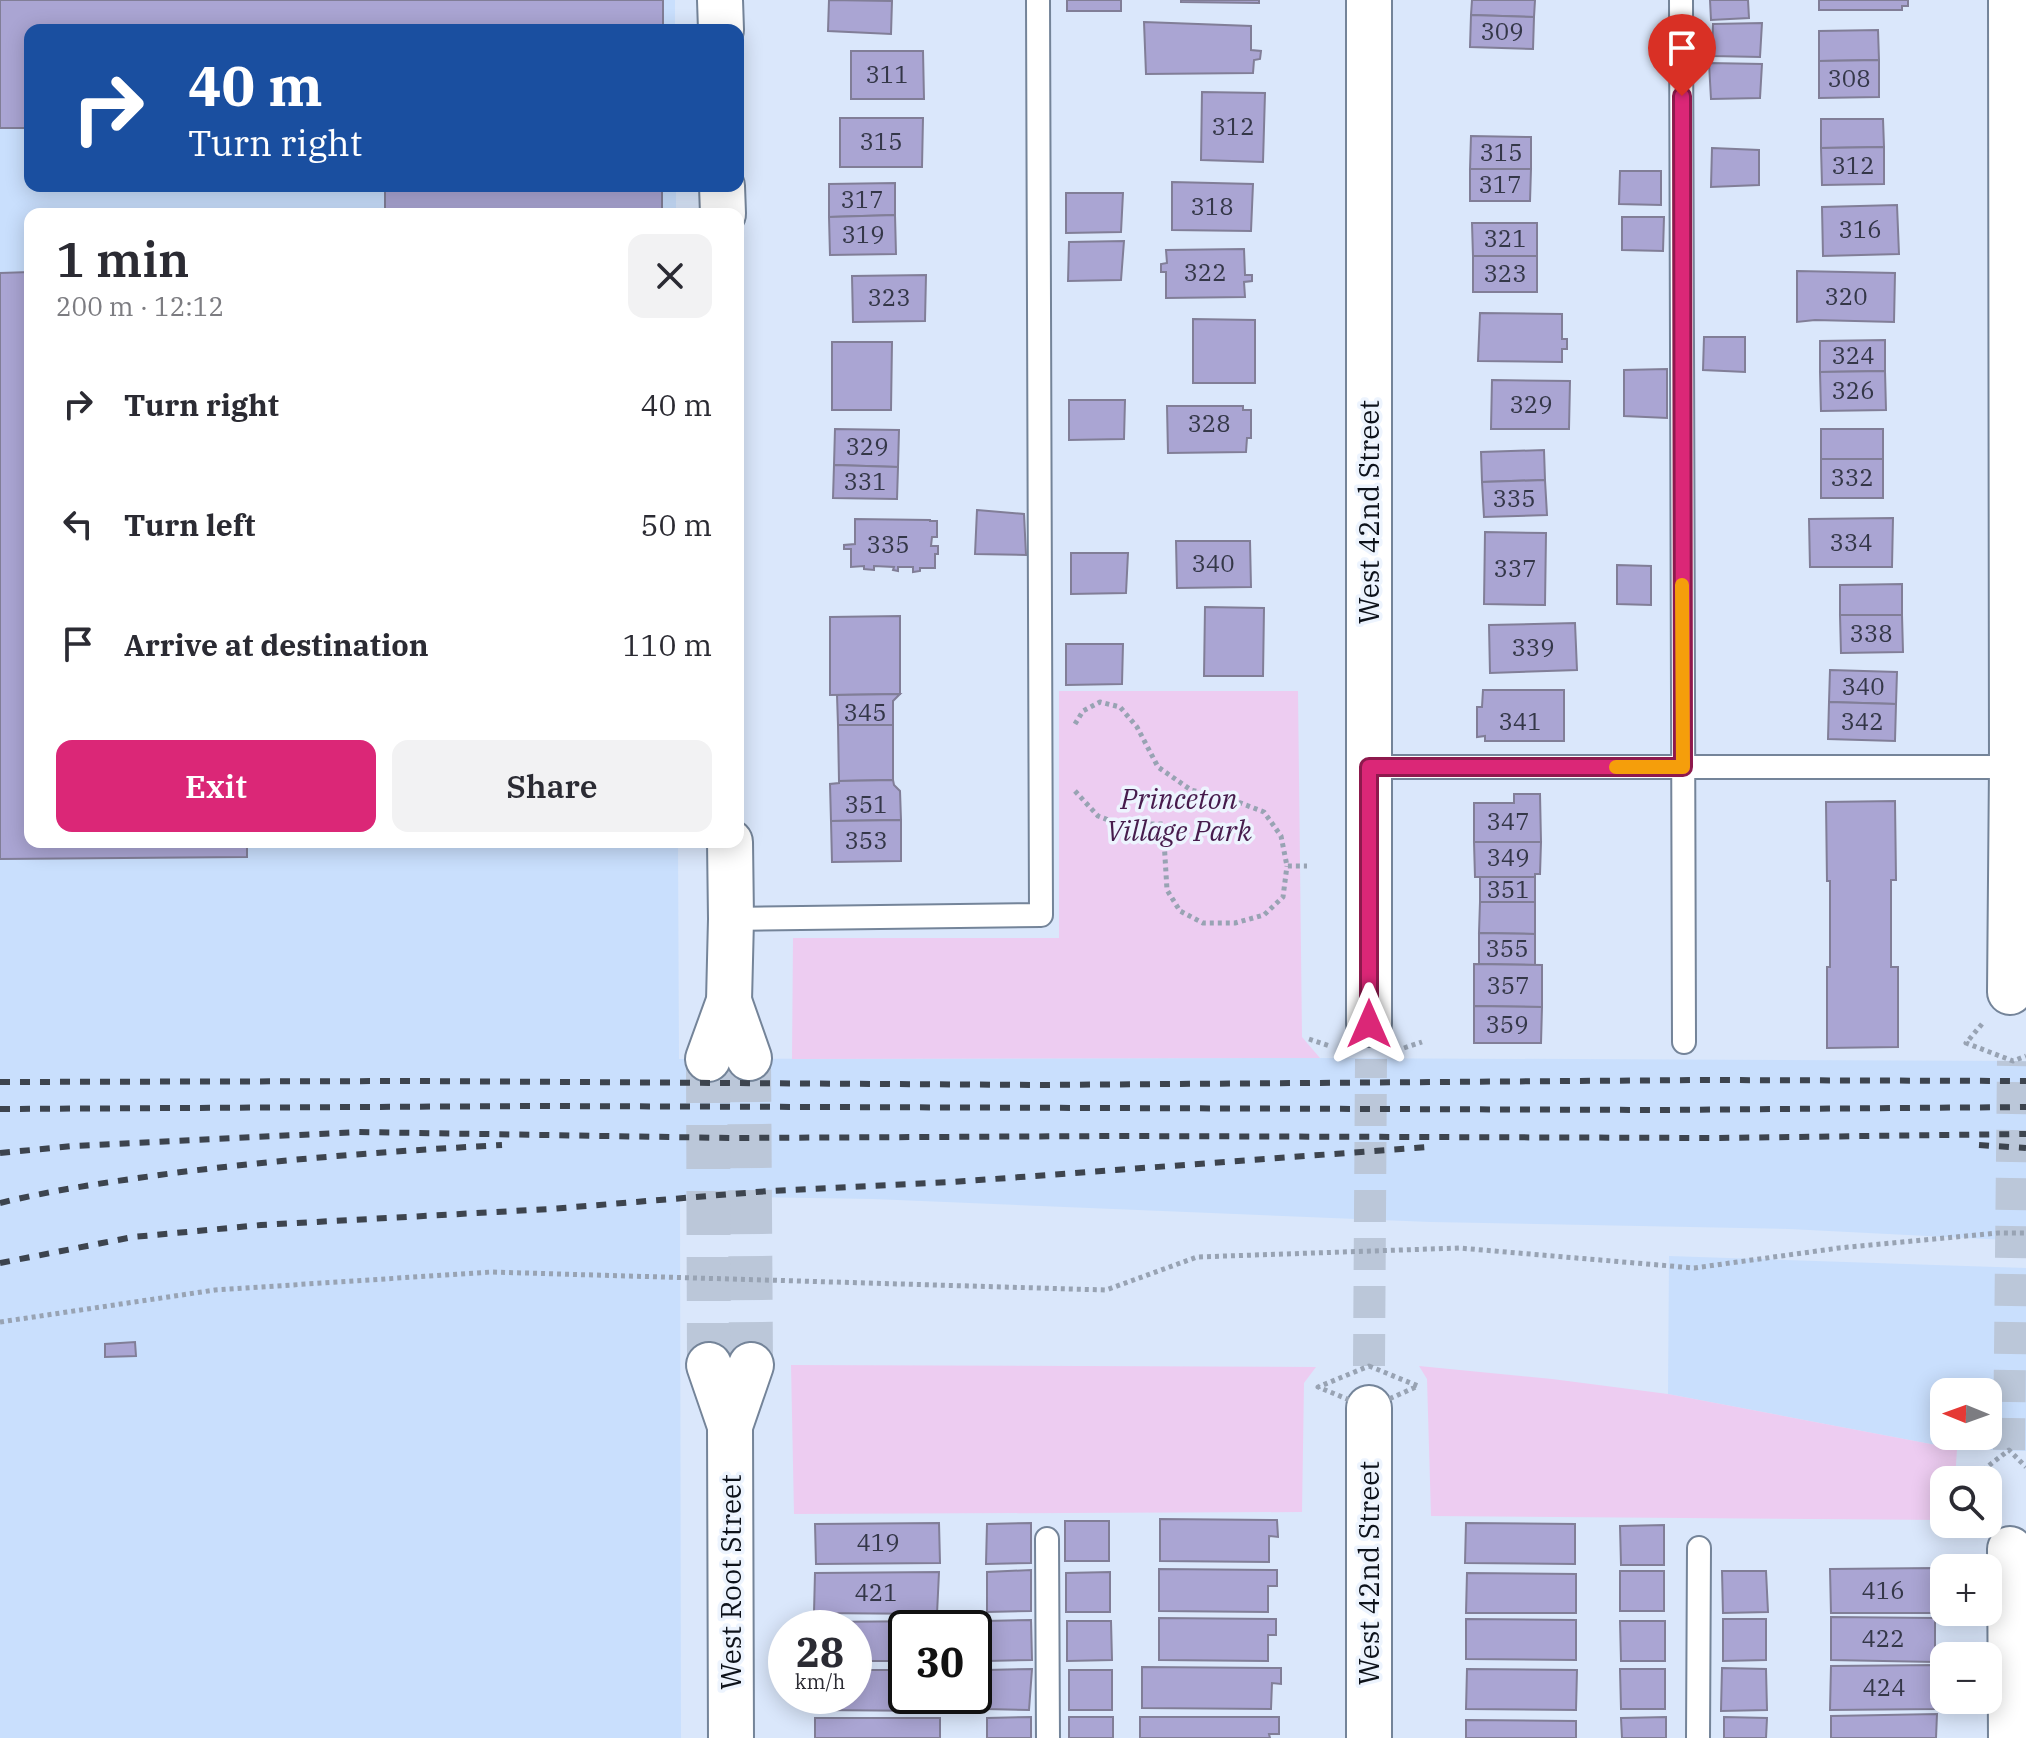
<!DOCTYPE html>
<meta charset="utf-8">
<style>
:root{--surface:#fff;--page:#f2f2f3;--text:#2b2b33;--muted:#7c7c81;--accent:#db2777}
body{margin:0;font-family:"IBM Plex Serif",serif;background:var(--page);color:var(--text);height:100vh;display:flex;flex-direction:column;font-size:30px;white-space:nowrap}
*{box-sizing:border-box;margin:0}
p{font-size:26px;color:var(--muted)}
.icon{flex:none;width:44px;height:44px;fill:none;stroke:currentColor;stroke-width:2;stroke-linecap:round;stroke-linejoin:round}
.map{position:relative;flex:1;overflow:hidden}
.details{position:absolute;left:24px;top:208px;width:720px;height:640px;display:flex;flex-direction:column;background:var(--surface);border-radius:16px;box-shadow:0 4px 20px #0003}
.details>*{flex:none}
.guide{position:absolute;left:24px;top:24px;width:720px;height:168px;border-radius:16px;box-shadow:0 4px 20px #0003;background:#1a4fa0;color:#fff;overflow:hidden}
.needle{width:52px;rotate:271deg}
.tools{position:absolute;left:1930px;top:1378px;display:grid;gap:16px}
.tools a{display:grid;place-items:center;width:72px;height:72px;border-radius:16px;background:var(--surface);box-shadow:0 4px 20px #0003;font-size:40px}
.speed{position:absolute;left:768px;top:1610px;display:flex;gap:16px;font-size:40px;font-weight:700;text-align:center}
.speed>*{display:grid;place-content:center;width:104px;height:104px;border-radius:50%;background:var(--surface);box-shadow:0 4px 20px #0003;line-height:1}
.speed small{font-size:20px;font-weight:400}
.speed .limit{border:4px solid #111;border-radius:12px;background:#fff;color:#111}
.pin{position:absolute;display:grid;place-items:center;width:68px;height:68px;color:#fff;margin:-82px -34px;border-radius:50% 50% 50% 0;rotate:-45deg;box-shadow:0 0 8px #0007}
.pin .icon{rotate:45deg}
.me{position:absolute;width:88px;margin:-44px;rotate:0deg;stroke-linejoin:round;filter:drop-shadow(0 0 6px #0008)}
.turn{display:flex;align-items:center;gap:28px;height:168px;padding:0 32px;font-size:36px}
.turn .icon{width:104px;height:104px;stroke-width:2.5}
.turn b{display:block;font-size:56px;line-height:68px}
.round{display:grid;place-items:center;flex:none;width:84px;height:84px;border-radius:16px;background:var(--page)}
.head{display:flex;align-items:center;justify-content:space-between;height:136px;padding:0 32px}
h1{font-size:48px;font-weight:600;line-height:60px}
.button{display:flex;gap:16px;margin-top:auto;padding:16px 32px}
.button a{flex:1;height:92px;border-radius:16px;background:var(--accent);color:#fff;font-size:32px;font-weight:600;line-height:92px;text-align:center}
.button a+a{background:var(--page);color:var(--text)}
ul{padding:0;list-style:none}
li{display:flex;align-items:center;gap:24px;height:120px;padding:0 32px}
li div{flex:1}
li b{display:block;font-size:30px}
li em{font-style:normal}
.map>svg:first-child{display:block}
.built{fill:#c9dffd;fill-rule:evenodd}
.green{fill:#edccf1}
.building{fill:#aaa5d3;stroke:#817e97;stroke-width:2}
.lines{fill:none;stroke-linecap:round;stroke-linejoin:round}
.pedestrian-tunnel{stroke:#bbc7d9;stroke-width:32;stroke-dasharray:32 16;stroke-linecap:butt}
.tertiary-tunnel{stroke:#bbc7d9;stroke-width:44;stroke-dasharray:44 22;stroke-linecap:butt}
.service-casing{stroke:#748499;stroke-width:26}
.minor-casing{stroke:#748499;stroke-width:48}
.tertiary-casing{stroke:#748499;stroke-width:48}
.path{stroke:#98a3b3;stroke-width:5;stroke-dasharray:4 4;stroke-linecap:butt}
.service{stroke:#fff;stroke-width:22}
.minor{stroke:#fff;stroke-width:44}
.tertiary{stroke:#fff;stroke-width:44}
.rail{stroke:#3d444e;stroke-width:6;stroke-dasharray:10 10;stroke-linecap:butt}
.route-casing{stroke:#8e194d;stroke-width:20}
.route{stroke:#db2777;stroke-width:14}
.slow{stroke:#f59e0b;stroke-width:14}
.labels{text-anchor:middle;stroke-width:7;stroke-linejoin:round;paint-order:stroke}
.number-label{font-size:24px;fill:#343748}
.street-label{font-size:28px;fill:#0d121a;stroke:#edf4fe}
.park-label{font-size:28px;font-style:italic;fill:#471c4d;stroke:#edf4fe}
</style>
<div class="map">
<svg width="2026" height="1738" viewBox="0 0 2026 1738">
<rect width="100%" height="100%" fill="#dae7fb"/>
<g class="built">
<polygon points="0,0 675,0 675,30 30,30 30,186 676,186 676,214 30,214 30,842 678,842 679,1059 1320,1058 2026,1061 2026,1241 1789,1229 1430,1222 873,1199 680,1196 681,1738 0,1738"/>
<path d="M 1669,1256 L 2026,1268 L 2026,1451 L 1957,1449 L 1668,1394 ZM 1944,1392 L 1988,1392 L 1988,1436 L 1944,1436 Z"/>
</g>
<g class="green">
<polygon points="1059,691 1298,691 1302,1037 1320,1058 792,1059 793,938 1059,938"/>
<polygon points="791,1365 1316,1367 1304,1383 1302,1512 794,1514"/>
<polygon points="1419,1366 1552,1379 1668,1394 1957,1449 1955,1480 1944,1480 1944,1520 1431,1516 1427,1379"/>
</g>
<g class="building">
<polygon points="0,0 663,0 663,30 30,30 30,128 0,128"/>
<polygon points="829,0 892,1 891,34 828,31"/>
<rect x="1067" y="0" width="54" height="11"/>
<polygon points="1181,0 1259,0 1259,3 1181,2"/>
<polygon points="1472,0 1535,0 1534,17 1471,15"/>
<polygon points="1710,0 1748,0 1749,18 1711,20"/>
<polygon points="1819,0 1908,0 1908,6 1902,6 1902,10 1819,10"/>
<polygon points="1471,15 1534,17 1533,49 1470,47"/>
<polygon points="1144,22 1251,26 1251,50 1261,51 1260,59 1254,60 1253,73 1146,74"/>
<polygon points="1762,23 1760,57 1712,56 1713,24"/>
<polygon points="1878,30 1879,60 1819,61 1819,31"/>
<polygon points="851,51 923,51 924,99 851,99"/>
<polygon points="1879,60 1879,97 1819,98 1819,61"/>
<polygon points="1709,63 1762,64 1760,98 1711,99"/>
<polygon points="1202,92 1265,93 1263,162 1201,160"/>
<polygon points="840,118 923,118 922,167 840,167"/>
<polygon points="1821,119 1883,119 1884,147 1821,148"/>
<polygon points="1471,136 1531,137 1531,169 1470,169"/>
<polygon points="1884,147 1884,184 1822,185 1821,148"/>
<polygon points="1712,148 1759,150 1759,185 1711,187"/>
<polygon points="1470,169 1531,169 1530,201 1470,201"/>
<polygon points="1620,171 1661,171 1661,205 1619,204"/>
<polygon points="1172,182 1253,184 1251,231 1172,230"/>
<polygon points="895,183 895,215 829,217 829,184"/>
<rect x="385" y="186" width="277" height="28"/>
<polygon points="1066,193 1123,193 1121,232 1066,233"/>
<polygon points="1897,205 1899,254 1823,256 1822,207"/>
<polygon points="895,215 896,254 830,255 829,217"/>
<polygon points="1622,217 1664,217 1663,251 1622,250"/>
<polygon points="1472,223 1537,223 1537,256 1473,256"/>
<polygon points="1124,241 1121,280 1068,281 1069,242"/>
<polygon points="1244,249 1245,275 1252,275 1252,281 1244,282 1245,297 1166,298 1166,272 1161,272 1161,264 1167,263 1166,250"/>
<rect x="1473" y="256" width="64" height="36"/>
<polygon points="1797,271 1895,273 1894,322 1815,320 1797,322"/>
<polygon points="30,272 30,842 247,842 247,857 0,859 0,273"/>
<polygon points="926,275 925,321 853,322 852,276"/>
<polygon points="1480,313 1562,314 1562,339 1567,339 1567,349 1562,349 1562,362 1478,361"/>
<polygon points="1193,319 1255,320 1255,383 1193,383"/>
<polygon points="1704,337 1745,337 1745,372 1703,370"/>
<polygon points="1885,340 1885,371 1820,372 1820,341"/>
<polygon points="832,342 892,342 891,410 832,410"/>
<polygon points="1667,369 1667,418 1624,416 1624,370"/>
<polygon points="1885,371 1886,410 1821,411 1820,372"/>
<polygon points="1492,380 1570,381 1569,429 1491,429"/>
<polygon points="1069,400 1125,400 1124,439 1069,440"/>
<polygon points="1167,406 1243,406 1243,410 1251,410 1251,438 1247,438 1246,452 1168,453"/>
<polygon points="835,429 899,430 898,467 834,465"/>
<rect x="1821" y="429" width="62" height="30"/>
<polygon points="1544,450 1545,480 1482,482 1481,452"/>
<rect x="1821" y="459" width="62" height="39"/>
<polygon points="834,465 898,467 897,499 833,498"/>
<polygon points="1545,480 1547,515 1484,517 1482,482"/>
<polygon points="977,510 1024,514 1026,555 975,554"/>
<polygon points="1893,518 1892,567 1810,567 1809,519"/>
<polygon points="855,519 930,520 930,521 937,521 937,537 932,537 931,546 938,546 938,554 935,554 935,568 920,568 920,571 913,572 913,567 898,567 898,571 893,570 894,567 874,566 874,570 864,569 864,566 851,567 851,549 844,549 844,545 855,544"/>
<polygon points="1485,532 1546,533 1545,605 1484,604"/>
<polygon points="1176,541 1250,541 1251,587 1177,588"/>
<polygon points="1071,553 1128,553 1126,593 1071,594"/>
<polygon points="1617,565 1651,566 1651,605 1617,604"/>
<polygon points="1902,584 1902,615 1840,615 1840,585"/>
<polygon points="1205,607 1264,608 1263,676 1204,676"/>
<polygon points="1840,615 1902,615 1903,652 1841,653"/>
<polygon points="900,616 900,694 830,695 830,617"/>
<polygon points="1575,623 1577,670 1490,673 1489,625"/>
<polygon points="1066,644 1123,644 1122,684 1066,685"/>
<polygon points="1830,670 1897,672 1896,704 1829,702"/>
<polygon points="1483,690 1564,690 1564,741 1485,741 1485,736 1477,737 1477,707 1482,707"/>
<polygon points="900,694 893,701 893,725 838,725 837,695"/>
<polygon points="1829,702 1896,704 1895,741 1828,739"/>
<polygon points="838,725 893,725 893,780 839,781"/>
<polygon points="893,780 894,785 900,791 901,820 831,821 830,784 839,783 839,781"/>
<polygon points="1514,794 1540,794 1541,842 1474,842 1474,803 1514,803"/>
<polygon points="1895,801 1896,880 1891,880 1891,967 1898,967 1898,1047 1827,1048 1827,967 1830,967 1830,881 1827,881 1826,802"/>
<polygon points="901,820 901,861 832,862 831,821"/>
<polygon points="1474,842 1541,842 1540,874 1535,874 1535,877 1475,877"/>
<rect x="1480" y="877" width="55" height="25"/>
<polygon points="1480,902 1535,902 1535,934 1479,933"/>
<polygon points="1479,933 1535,934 1535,965 1479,964"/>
<polygon points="1474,964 1542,965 1542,1007 1474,1006"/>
<polygon points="1474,1006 1542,1007 1541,1043 1474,1043"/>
<polygon points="135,1342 136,1356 105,1357 105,1344"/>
<polygon points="1160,1519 1277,1520 1278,1537 1269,1536 1269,1562 1160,1561"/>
<rect x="1065" y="1521" width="44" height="40"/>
<polygon points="939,1523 940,1563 816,1564 815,1524"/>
<polygon points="1031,1523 1031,1563 986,1564 987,1524"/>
<polygon points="1466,1523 1575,1524 1575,1564 1465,1563"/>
<polygon points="1664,1525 1664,1565 1621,1565 1620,1526"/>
<polygon points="1935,1568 1935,1613 1831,1613 1830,1569"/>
<polygon points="1159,1569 1277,1570 1277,1586 1268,1586 1268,1612 1159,1611"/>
<polygon points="1031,1570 1031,1611 987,1612 987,1572"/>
<rect x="1620" y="1571" width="44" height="40"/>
<polygon points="1722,1571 1766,1571 1768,1612 1723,1613"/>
<polygon points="939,1572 937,1614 814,1613 815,1573"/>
<polygon points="1110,1572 1110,1612 1066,1612 1066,1573"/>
<polygon points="1467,1573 1576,1574 1576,1613 1466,1613"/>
<polygon points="1831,1617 1935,1618 1935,1662 1831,1660"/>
<polygon points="1159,1618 1276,1619 1276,1635 1268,1635 1268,1661 1159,1660"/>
<polygon points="1466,1619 1576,1620 1576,1660 1466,1659"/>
<polygon points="1723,1619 1766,1619 1766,1660 1723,1661"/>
<polygon points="1031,1620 1032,1660 987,1661 986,1621"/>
<polygon points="939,1621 939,1628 906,1628 906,1661 854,1661 854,1628 816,1628 816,1622"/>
<polygon points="1067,1621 1111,1621 1112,1660 1067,1661"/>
<polygon points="1620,1621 1665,1621 1665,1661 1621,1661"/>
<polygon points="1937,1665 1936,1709 1830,1710 1831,1666"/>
<polygon points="1142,1667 1281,1668 1281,1684 1272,1683 1271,1709 1142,1708"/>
<polygon points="1722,1668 1766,1669 1767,1710 1721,1711"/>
<polygon points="1032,1669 1029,1710 986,1709 986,1670"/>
<polygon points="1467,1669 1577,1670 1576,1710 1466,1709"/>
<polygon points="1620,1669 1665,1669 1665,1709 1621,1709"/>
<polygon points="854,1670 906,1670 906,1696 939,1696 939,1711 815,1710 815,1696 854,1696"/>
<rect x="1069" y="1670" width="43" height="40"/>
<polygon points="1937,1714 1936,1738 1831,1738 1831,1716"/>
<polygon points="1031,1717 1031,1738 987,1738 987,1718"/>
<rect x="1069" y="1717" width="44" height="21"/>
<polygon points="1140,1717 1279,1717 1279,1734 1269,1734 1270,1738 1140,1738"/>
<polygon points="1666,1717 1666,1738 1622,1738 1621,1718"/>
<polygon points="1724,1717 1767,1718 1766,1738 1724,1738"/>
<rect x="815" y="1718" width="125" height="20"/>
<polygon points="1466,1720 1576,1721 1576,1738 1466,1738"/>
</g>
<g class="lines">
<g class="pedestrian-tunnel">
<polyline points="1369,1366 1371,1059"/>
<polyline points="2009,1450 2013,1061"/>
</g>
<g class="tertiary-tunnel">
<polyline points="749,1058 751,1365"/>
<polyline points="708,1059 709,1365"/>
</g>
<g class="service-casing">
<g id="service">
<polyline points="1681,0 1684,1042"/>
<polyline points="1369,767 2012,767"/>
<polyline points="731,919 1041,915 1038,0"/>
<polyline points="1047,1539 1048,1738"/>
<polyline points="1698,1738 1699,1548"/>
</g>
</g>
<g class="minor-casing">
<g id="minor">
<polyline points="2010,992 2012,767 2011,0"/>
<polyline points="1369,1024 1369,0"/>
<polyline points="2010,1549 2011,1738"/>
<polyline points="1369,1738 1369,1408"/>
</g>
</g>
<g class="tertiary-casing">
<g id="tertiary">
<polyline points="720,0 721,30"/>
<polyline points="722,186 723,214"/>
<polyline points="729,1001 749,1058"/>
<polyline points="708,1059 729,1001 731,919 730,842"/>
<polyline points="709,1365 730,1426"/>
<polyline points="731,1738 730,1426 751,1365"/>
</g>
</g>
<g class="path">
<polyline points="1075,724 1083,711 1100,702 1120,707 1137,727 1158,767 1191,790 1238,802 1264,812 1281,836 1287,866 1307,866"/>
<polyline points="1075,791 1098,816 1119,824 1163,824 1167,890 1180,911 1203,923 1235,923 1264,915 1283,897 1287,866"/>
<polyline points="1982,1024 1966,1043 2013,1061 2026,1056"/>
<polyline points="1309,1039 1330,1046"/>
<polyline points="1404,1048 1422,1042"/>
<polyline points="0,1322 215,1290 491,1272 1106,1290 1197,1257 1459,1248 1694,1268 1839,1248 1998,1233 2026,1233"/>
<polygon points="1369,1366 1418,1386 1369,1408 1318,1387"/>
<polyline points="1970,1480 2009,1450 2026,1467"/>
</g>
<use href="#service" class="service"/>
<use href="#minor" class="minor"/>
<use href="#tertiary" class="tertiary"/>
<g class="rail">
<polyline points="0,1082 418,1081 1040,1085 1705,1080 2026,1081"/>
<polyline points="0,1109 540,1106 1658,1110 2026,1107"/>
<polyline points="1979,1145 2026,1148"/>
<polyline points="0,1153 73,1146 358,1132 730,1138 1121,1136 1712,1138 2026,1134"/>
<path d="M 0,1203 C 57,1189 116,1181 174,1173 C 283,1159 392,1151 502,1145"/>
<polyline points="0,1263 133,1237 261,1225 550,1209 769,1191 953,1182 1428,1147"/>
</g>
</g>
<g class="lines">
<g class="route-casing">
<polyline id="route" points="1369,1024 1369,767 1683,767 1682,96"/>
</g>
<use href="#route" class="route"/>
<polyline class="slow" points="1616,767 1683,767 1682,585"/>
</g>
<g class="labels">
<g class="number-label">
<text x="1502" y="40">309</text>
<text x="887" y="83">311</text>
<text x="1849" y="87">308</text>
<text x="1233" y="135">312</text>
<text x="881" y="150">315</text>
<text x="1501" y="161">315</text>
<text x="1853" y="174">312</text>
<text x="1500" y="193">317</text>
<text x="862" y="208">317</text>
<text x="1212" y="215">318</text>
<text x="1860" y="238">316</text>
<text x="863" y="243">319</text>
<text x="1505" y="247">321</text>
<text x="1205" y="281">322</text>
<text x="1505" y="282">323</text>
<text x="1846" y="305">320</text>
<text x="889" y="306">323</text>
<text x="1853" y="364">324</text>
<text x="1853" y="399">326</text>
<text x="1531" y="413">329</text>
<text x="1209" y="432">328</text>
<text x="867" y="455">329</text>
<text x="1852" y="486">332</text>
<text x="865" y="490">331</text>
<text x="1514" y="507">335</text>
<text x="1851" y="551">334</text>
<text x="888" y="553">335</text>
<text x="1213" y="572">340</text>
<text x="1515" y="577">337</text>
<text x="1871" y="642">338</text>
<text x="1533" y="656">339</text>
<text x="1863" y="695">340</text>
<text x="865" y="721">345</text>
<text x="1520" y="730">341</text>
<text x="1862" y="730">342</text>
<text x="866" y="813">351</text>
<text x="1508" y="830">347</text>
<text x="866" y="849">353</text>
<text x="1508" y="866">349</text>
<text x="1508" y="898">351</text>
<text x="1507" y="957">355</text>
<text x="1508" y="994">357</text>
<text x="1507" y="1033">359</text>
<text x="878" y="1551">419</text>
<text x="1883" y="1599">416</text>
<text x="876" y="1601">421</text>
<text x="1883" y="1647">422</text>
<text x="1884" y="1696">424</text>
</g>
<g class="street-label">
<text transform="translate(1369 512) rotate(-90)" y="10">West 42nd Street</text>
<text transform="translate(1369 1573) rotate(-90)" y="10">West 42nd Street</text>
<text transform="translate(731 1582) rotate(-90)" y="10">West Root Street</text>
</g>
<g class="park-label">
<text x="1179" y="809">Princeton<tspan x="1179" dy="32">Village Park</tspan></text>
</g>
</g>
</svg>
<div class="tools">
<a><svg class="needle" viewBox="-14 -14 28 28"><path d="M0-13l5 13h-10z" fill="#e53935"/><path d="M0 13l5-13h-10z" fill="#7c7c81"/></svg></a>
<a><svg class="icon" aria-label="search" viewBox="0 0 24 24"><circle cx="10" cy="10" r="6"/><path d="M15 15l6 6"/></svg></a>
<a>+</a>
<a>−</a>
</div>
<div class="speed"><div>28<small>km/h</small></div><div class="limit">30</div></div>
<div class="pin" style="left:1682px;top:96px;background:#d93025"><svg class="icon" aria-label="arrive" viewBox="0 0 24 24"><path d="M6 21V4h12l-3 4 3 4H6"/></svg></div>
<svg class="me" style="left:1369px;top:1024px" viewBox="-20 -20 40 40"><path d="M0-17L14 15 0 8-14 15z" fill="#db2777" stroke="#fff" stroke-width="4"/></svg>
<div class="guide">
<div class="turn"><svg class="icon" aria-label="right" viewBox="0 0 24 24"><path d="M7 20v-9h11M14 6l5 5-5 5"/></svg><div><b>40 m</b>Turn right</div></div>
</div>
<section class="details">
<div class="head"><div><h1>1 min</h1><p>200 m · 12:12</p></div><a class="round"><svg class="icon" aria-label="close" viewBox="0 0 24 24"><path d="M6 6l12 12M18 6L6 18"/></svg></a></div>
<ul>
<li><svg class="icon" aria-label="right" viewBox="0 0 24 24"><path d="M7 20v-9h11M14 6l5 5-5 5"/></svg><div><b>Turn right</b></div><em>40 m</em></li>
<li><svg class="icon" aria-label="left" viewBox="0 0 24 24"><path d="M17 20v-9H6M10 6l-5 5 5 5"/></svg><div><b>Turn left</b></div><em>50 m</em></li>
<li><svg class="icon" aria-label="arrive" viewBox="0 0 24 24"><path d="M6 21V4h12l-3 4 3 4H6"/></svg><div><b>Arrive at destination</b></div><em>110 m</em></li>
</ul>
<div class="button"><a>Exit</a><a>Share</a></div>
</section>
</div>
